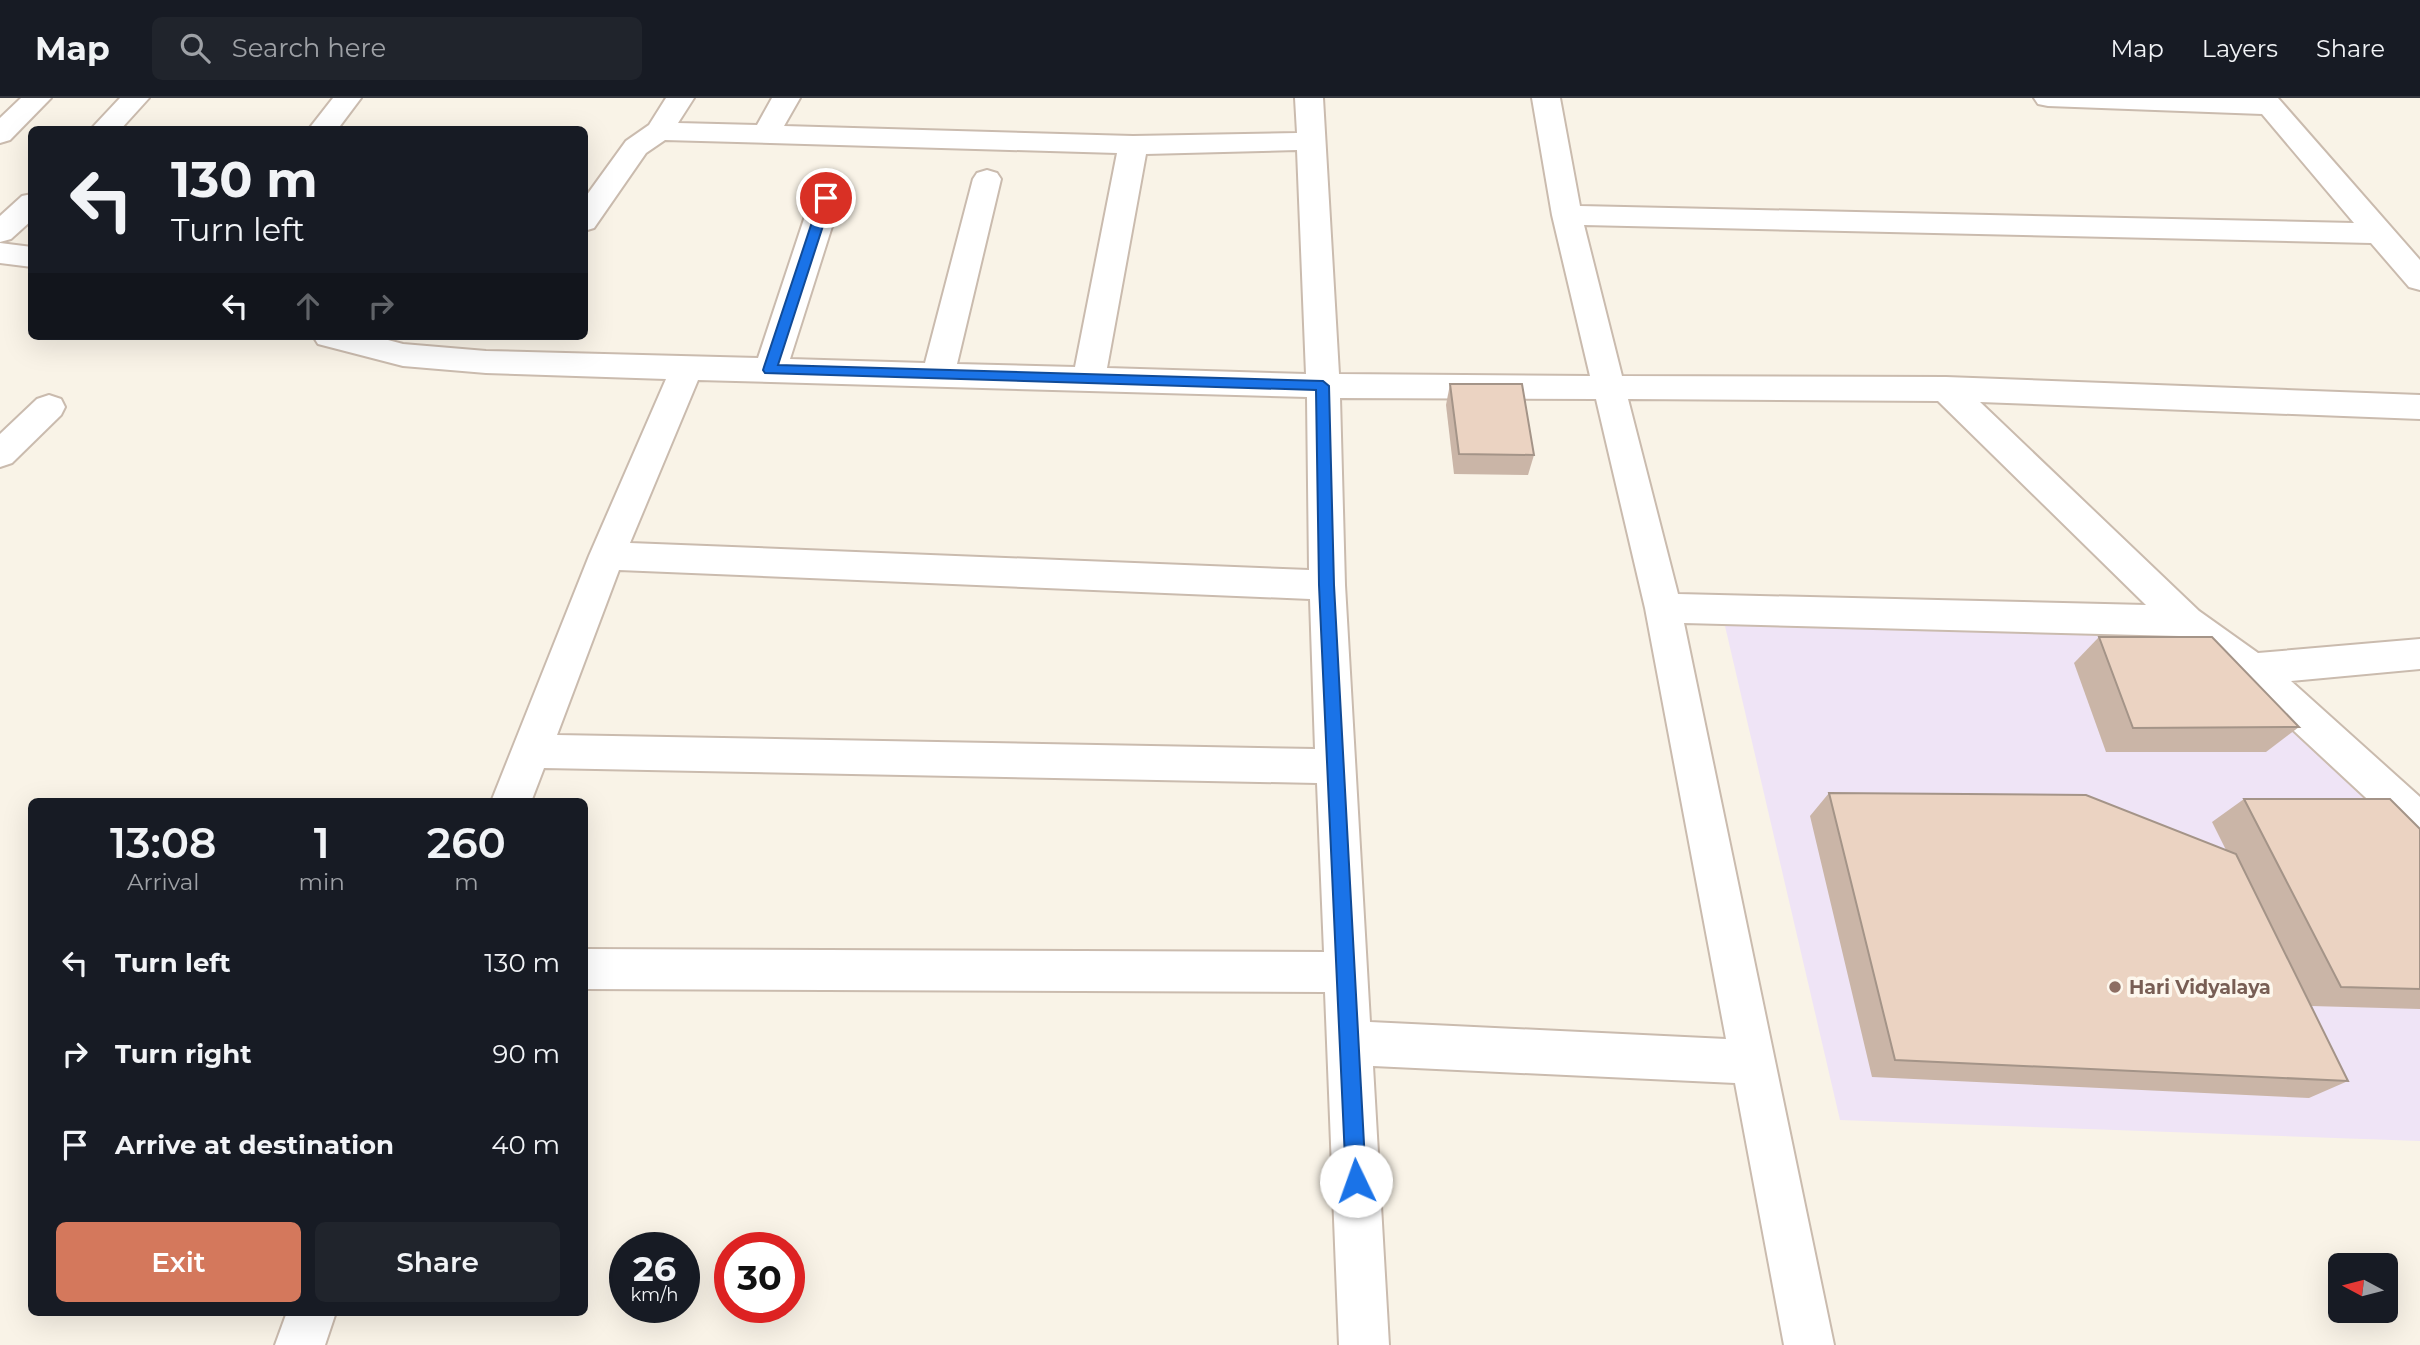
<!DOCTYPE html>
<style>
:root{--surface:#171b24;--page:#20242c;--text:#f1f3f6;--muted:#9ea1a6;--line:#363941;--accent:#d4785c}
body{margin:0;font-family:Montserrat,sans-serif;background:var(--page);color:var(--text);height:100vh;display:flex;flex-direction:column;font-size:26px;white-space:nowrap}
*{box-sizing:border-box;margin:0}
p{font-size:23px;color:var(--muted)}
.icon{flex:none;width:38px;height:38px;fill:none;stroke:currentColor;stroke-width:2;stroke-linecap:round;stroke-linejoin:round}
.map{position:relative;flex:1;overflow:hidden}
.side{position:absolute;left:28px;top:700px;width:560px;height:518px;display:flex;flex-direction:column;background:var(--surface);border-radius:10px;box-shadow:0 7px 28px #0002}
.side>*{flex:none}
.hud{position:absolute;left:28px;top:28px;width:560px;height:214px;border-radius:10px;box-shadow:0 7px 28px #0002;background:#171b24;color:var(--text);overflow:hidden}
.needle{width:46px;rotate:277deg}
.tools{position:absolute;left:2328px;top:1155px;display:grid;gap:14px}
.tools a{display:grid;place-items:center;width:70px;height:70px;border-radius:10px;background:var(--surface);box-shadow:0 7px 28px #0002;font-size:35px}
.speed{position:absolute;left:609px;top:1134px;display:flex;gap:14px;font-size:35px;font-weight:700;text-align:center}
.speed>*{display:grid;place-content:center;width:91px;height:91px;border-radius:50%;background:var(--surface);box-shadow:0 7px 28px #0002;line-height:1}
.speed small{font-size:18px;font-weight:400}
.speed .limit{border:10px solid #d22;background:#fff;color:#111}
.pin{position:absolute;display:grid;place-items:center;width:60px;height:60px;color:#fff;margin:-30px;border:4px solid #fff;border-radius:50%;box-shadow:0 2px 7px #0007}
.me{position:absolute;width:77px;margin:-38px;rotate:357deg;stroke-linejoin:round;filter:drop-shadow(0 0 5px #0008)}
.turn{display:flex;align-items:center;gap:24px;height:147px;padding:0 28px;font-size:32px}
.turn .icon{width:91px;height:91px;stroke-width:2.5}
.turn b{display:block;font-size:49px;line-height:60px}
.lanes{display:flex;align-items:center;height:66px;padding:0 28px;background:#0003;justify-content:center;gap:35px;direction:ltr}
.lanes .off{opacity:.35}
.eta{display:flex;justify-content:space-evenly;align-items:center;height:119px;text-align:center}
.eta b{font-size:42px;font-weight:600;line-height:49px}
.action{display:flex;gap:14px;margin-top:auto;padding:14px 28px}
.action a{flex:1;height:80px;border-radius:10px;background:var(--accent);color:#fff;font-size:28px;font-weight:600;line-height:80px;text-align:center}
.action a+a{background:var(--page);color:var(--text)}
ul{padding:0;list-style:none}
li{display:flex;align-items:center;gap:21px;height:91px;padding:0 28px}
li div{flex:1}
li b{display:block;font-size:26px}
li em{font-style:normal}
header{display:flex;align-items:center;gap:42px;box-sizing:border-box;height:98px;padding:0 35px;background:var(--surface);border-bottom:2px solid var(--line)}
header strong{font-size:33px}
nav{display:flex;gap:38px;margin-inline-start:auto;font-size:24px}
.search{width:490px;height:63px;background:var(--page);display:flex;align-items:center;gap:18px;box-sizing:border-box;padding:0 24px;border-radius:10px;color:var(--muted);font-size:26px}
.map>svg:first-child{display:block}
.education{fill:#efe4f6}
.lines{fill:none;stroke-linecap:round;stroke-linejoin:round}
.minor-casing{stroke:#cabbae;stroke-width:4}
.minor{fill:#fff;fill-rule:evenodd}
.wall{fill:#cab5a7}
.building{fill:#ebd3c2;stroke:#a49488;stroke-width:2}
.route{fill:#1a73e8;stroke:#114b97;stroke-width:2}
.education-dot{fill:#8d6e63;stroke:#fdf7ed;stroke-width:2.5}
.labels{text-anchor:middle;stroke-width:7;stroke-linejoin:round;paint-order:stroke}
.education-label{font-size:19px;font-weight:bold;fill:#785e54;stroke:#fdf7ed;text-anchor:start}
</style>
<header>
<strong>Map</strong>
<div class="search"><svg class="icon" aria-label="search" viewBox="0 0 24 24"><circle cx="10" cy="10" r="6"/><path d="M15 15l6 6"/></svg>Search here</div>
<nav><a>Map</a><a>Layers</a><a>Share</a></nav>
</header>
<div class="map">
<svg width="2420" height="1247" viewBox="0 0 2420 1247">
<rect width="100%" height="100%" fill="#f9f3e7"/>
<polygon class="education" points="1725,528 2189,528 2420,756 2420,1043 1840,1022"/>
<g class="lines">
<g class="minor-casing">
<g id="minor">
<polygon points="21,0 51,0 10,42 0,45 0,20"/>
<polygon points="120,0 149,0 120,32 90,32"/>
<polygon points="333,0 361,0 337,32 308,32"/>
<path d="M 666,0 L 694,0 L 678,25 L 757,27 L 772,0 L 800,0 L 784,28 L 1133,38 L 1297,35 L 1295,0 L 1323,0 L 1339,276 L 1590,278 L 1552,117 L 1532,0 L 1560,0 L 1580,108 L 2354,125 L 2262,16 L 2048,8 L 2038,6 L 2034,0 L 2278,0 L 2420,162 L 2420,192 L 2409,189 L 2371,145 L 1584,127 L 1622,278 L 1946,279 L 2420,297 L 2420,321 L 1980,304 L 2199,513 L 2258,555 L 2420,541 L 2420,571 L 2291,583 L 2420,699 L 2420,742 L 2406,737 L 2239,582 L 2179,538 L 1684,525 L 1834,1247 L 1784,1247 L 1735,985 L 1373,968 L 1389,1247 L 1339,1247 L 1325,894 L 584,891 L 584,851 L 1324,854 L 1317,685 L 544,670 L 531,704 L 491,704 L 589,458 L 666,281 L 486,275 L 403,268 L 318,246 L 313,238 L 373,238 L 403,246 L 486,253 L 758,260 L 811,100 L 816,93 L 826,91 L 836,93 L 841,100 L 790,261 L 925,265 L 973,81 L 977,75 L 987,72 L 997,75 L 1001,81 L 957,266 L 1075,269 L 1117,55 L 665,42 L 646,55 L 594,130 L 584,133 L 584,101 L 626,43 L 649,27 ZM 1297,52 L 1306,276 L 1107,270 L 1146,56 ZM 698,282 L 1307,299 L 1309,472 L 630,445 ZM 1340,300 L 1596,301 L 1645,510 L 1726,941 L 1370,924 L 1345,487 ZM 1628,301 L 1938,303 L 2146,507 L 1678,496 ZM 619,472 L 1310,501 L 1315,651 L 557,637 Z"/>
<polygon points="32,96 32,122 11,141 0,144 0,118 22,98"/>
<polygon points="0,145 32,149 32,169 0,165"/>
<polygon points="49,297 61,301 65,309 61,317 12,365 0,369 0,336 37,301"/>
<polygon points="287,1214 336,1214 325,1247 275,1247"/>
</g>
</g>
<use href="#minor" class="minor"/>
</g>
<g class="wall">
<polygon points="1450,286 1534,357 1528,377 1454,376 1446,307"/>
<polygon points="2099,539 2299,629 2266,654 2106,654 2074,565"/>
<polygon points="1829,695 2226,752 2212,724 2244,701 2420,731 2420,911 2311,908 2348,983 2309,1000 1872,979 1810,718"/>
</g>
<g class="building">
<polygon points="1450,286 1522,286 1534,357 1459,356"/>
<polygon points="2099,539 2212,539 2299,629 2133,630"/>
<polygon points="1829,695 2086,697 2236,756 2348,983 1895,962"/>
<polygon points="2244,701 2390,701 2420,731 2420,891 2341,889"/>
</g>
<polygon class="route" points="826,96 832,100 778,267 1323,283 1329,288 1334,487 1366,1083 1363,1089 1356,1092 1349,1089 1346,1083 1319,487 1316,292 765,275 763,272 820,100"/>
<circle class="education-dot" cx="2115" cy="889" r="7"/>
<g class="labels">
<g class="education-label">
<text x="2129" y="896">Hari Vidyalaya</text>
</g>
</g>
</svg>
<div class="tools">
<a><svg class="needle" viewBox="-14 -14 28 28"><path d="M0-13l5 13h-10z" fill="#e53935"/><path d="M0 13l5-13h-10z" fill="#9ea1a6"/></svg></a>
</div>
<div class="speed"><div>26<small>km/h</small></div><div class="limit">30</div></div>
<div class="pin" style="left:826px;top:100px;background:#d93025"><svg class="icon" aria-label="arrive" viewBox="0 0 24 24"><path d="M6 21V4h12l-3 4 3 4H6"/></svg></div>
<svg class="me" style="left:1356px;top:1083px" viewBox="-20 -20 40 40"><circle r="19" fill="#fff"/><path d="M0-13L10 11 0 6-10 11z" fill="#1a73e8"/></svg>
<div class="hud">
<div class="turn"><svg class="icon" aria-label="left" viewBox="0 0 24 24"><path d="M17 20v-9H6M10 6l-5 5 5 5"/></svg><div><b>130 m</b>Turn left</div></div>
<div class="lanes"><svg class="icon" aria-label="left" viewBox="0 0 24 24"><path d="M17 20v-9H6M10 6l-5 5 5 5"/></svg><svg class="icon off" aria-label="ahead" viewBox="0 0 24 24"><path d="M12 20V5M6 11l6-6 6 6"/></svg><svg class="icon off" aria-label="right" viewBox="0 0 24 24"><path d="M7 20v-9h11M14 6l5 5-5 5"/></svg></div>
</div>
<section class="side">
<div class="eta">
<div><b>13:08</b><p>Arrival</p></div>
<div><b>1</b><p>min</p></div>
<div><b>260</b><p>m</p></div>
</div>
<ul>
<li><svg class="icon" aria-label="left" viewBox="0 0 24 24"><path d="M17 20v-9H6M10 6l-5 5 5 5"/></svg><div><b>Turn left</b></div><em>130 m</em></li>
<li><svg class="icon" aria-label="right" viewBox="0 0 24 24"><path d="M7 20v-9h11M14 6l5 5-5 5"/></svg><div><b>Turn right</b></div><em>90 m</em></li>
<li><svg class="icon" aria-label="arrive" viewBox="0 0 24 24"><path d="M6 21V4h12l-3 4 3 4H6"/></svg><div><b>Arrive at destination</b></div><em>40 m</em></li>
</ul>
<div class="action"><a>Exit</a><a>Share</a></div>
</section>
</div>
